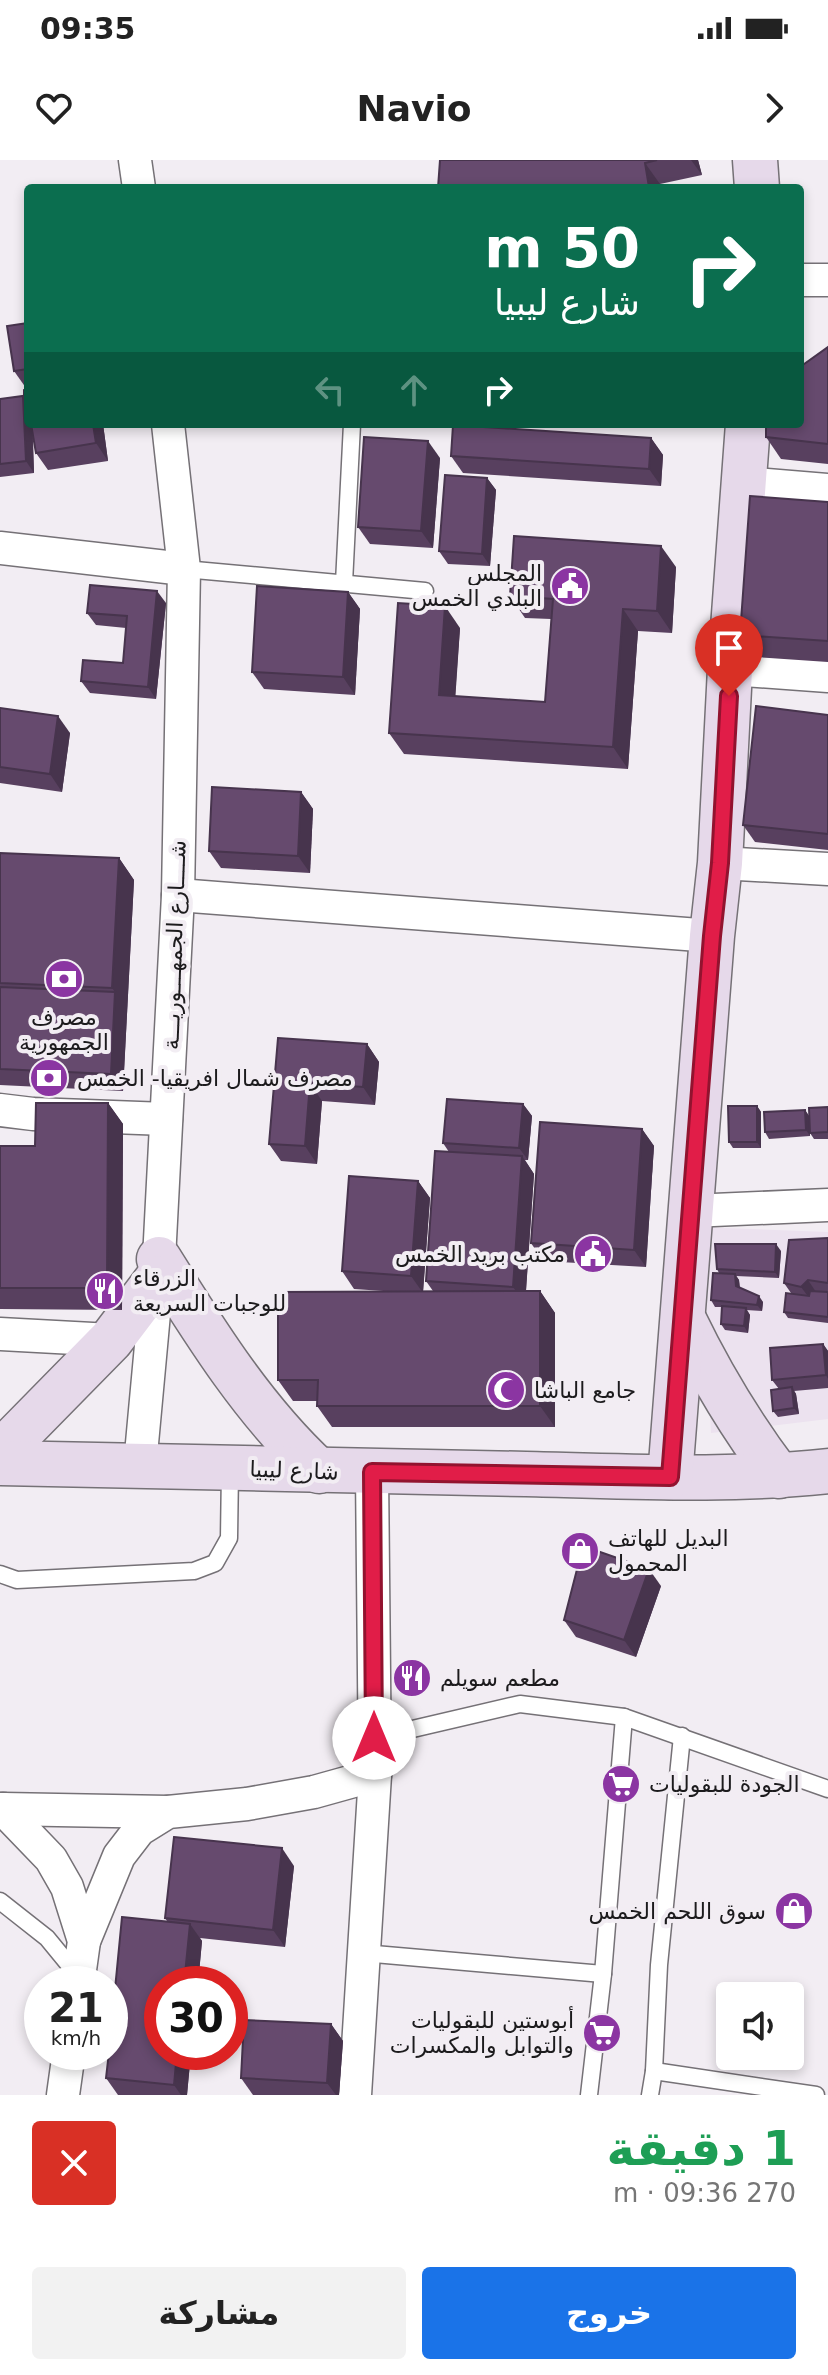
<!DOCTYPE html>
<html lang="ar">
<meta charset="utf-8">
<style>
:root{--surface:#fff;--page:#f2f2f2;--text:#222;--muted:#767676;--accent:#1a73e8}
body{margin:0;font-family:"DejaVu Sans","Noto Sans Arabic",sans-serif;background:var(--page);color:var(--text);direction:rtl;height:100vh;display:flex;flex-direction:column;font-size:30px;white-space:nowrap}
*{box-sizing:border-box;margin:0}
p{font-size:26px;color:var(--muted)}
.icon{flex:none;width:44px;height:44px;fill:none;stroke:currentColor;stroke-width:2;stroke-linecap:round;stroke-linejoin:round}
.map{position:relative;height:1935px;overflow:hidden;direction:ltr}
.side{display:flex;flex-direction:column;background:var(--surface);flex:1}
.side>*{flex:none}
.guide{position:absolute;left:24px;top:24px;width:780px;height:244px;border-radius:8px;box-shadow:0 4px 12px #0003;direction:rtl;background:#0b6e4f;color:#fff;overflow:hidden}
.fabs{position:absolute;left:716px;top:1822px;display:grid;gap:16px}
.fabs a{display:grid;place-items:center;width:88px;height:88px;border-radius:8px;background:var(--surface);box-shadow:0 4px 12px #0003;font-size:40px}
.speed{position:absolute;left:24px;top:1806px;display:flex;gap:16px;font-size:40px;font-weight:700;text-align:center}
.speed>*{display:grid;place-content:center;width:104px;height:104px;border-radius:50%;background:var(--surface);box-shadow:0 4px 12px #0003;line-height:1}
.speed small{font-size:20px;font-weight:400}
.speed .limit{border:12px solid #d22;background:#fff;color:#111}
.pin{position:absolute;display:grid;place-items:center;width:68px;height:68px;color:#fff;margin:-82px -34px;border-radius:50% 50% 50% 0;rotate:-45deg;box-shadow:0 0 8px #0007}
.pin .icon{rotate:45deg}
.me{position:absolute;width:88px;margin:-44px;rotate:0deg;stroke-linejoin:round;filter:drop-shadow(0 0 6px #0008)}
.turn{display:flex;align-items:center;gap:28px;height:168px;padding:0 32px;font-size:36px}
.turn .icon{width:104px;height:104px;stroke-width:2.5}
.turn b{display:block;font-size:56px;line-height:68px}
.lanes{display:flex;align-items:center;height:76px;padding:0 32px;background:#0003;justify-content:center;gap:40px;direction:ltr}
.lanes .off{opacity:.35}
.round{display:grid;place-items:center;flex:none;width:84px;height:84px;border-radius:8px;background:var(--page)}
.summary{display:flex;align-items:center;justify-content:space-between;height:136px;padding:0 32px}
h1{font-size:48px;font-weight:700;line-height:60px;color:#1e9e55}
.button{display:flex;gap:16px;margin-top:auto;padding:16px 32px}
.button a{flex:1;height:92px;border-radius:8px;background:var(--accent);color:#fff;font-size:32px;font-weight:700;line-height:92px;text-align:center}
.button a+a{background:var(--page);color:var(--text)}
.status{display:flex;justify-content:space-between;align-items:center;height:56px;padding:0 40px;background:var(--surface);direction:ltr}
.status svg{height:22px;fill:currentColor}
header{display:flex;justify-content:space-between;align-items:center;height:104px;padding:0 32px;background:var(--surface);font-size:36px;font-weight:700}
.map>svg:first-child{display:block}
.built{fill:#ece2ef}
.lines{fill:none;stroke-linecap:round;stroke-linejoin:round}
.lane-casing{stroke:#757176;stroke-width:19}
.street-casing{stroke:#757176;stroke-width:35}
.secondary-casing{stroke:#757176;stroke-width:47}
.lane{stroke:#fff;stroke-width:16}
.street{stroke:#fff;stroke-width:32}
.secondary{stroke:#e6d9ea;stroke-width:44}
.wall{fill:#58405f}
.shaded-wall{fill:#47344d}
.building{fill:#664a6e;stroke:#47344d;stroke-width:2}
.route-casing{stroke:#92132f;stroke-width:20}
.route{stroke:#e11d48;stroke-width:14}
.labels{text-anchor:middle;stroke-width:8;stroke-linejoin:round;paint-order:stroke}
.poi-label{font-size:22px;fill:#1c1b1d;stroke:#f2edf3;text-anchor:start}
.street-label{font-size:22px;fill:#1c1b1d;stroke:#f2edf3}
</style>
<div class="status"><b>09:35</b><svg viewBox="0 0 49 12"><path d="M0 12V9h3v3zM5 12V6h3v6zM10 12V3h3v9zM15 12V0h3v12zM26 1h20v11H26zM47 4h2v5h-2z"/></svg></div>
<header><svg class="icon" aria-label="forward" viewBox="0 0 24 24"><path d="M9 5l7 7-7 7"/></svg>Navio<svg class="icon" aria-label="heart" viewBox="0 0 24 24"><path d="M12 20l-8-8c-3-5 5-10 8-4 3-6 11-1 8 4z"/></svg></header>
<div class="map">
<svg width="828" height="1935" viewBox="0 0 828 1935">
<rect width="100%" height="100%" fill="#f2edf3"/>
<polygon class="built" points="701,1067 828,1072 828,1259 711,1273"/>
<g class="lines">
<g class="lane-casing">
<g id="lane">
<polyline points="184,409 425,431"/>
<polyline points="344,423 352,264"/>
<polyline points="0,1414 17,1420 194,1411 215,1403 229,1378 230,1310"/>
<polyline points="374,1578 520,1544 624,1557 828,1629"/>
<polyline points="0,1741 47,1778 79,1817"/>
<polyline points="363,1793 603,1814"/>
<polyline points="654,1911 816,1935"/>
<polyline points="589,1935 603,1814 624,1557"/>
<polyline points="650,1935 654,1911 659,1805 682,1576"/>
</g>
</g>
<g class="street-casing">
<g id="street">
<polyline points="135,0 139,28"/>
<polyline points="800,120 828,120"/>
<polyline points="743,323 828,330"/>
<polyline points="0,388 184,409"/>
<polyline points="730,509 828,516"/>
<polyline points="720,703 828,709"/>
<polyline points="178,735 712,776"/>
<polyline points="0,950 33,954 166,959"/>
<polyline points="691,1051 828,1045"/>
<polyline points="0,1174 111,1180"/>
<polyline points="140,1305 159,1099 178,735 184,409 168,264"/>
<polyline points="0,1649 3,1649 51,1699 67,1727 84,1781 78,1824"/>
<polyline points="3,1649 168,1652"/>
<polyline points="84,1781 119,1696 139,1670 168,1652 247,1644 314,1632 375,1615"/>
<polyline points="63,1935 69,1892"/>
<polyline points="355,1935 375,1615 372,1312"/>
</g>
</g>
<g class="secondary-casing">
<g id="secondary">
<polyline points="755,0 757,28"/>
<path d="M 159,1099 C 206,1174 254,1251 319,1311"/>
<path d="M 683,1158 C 710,1214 741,1266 779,1316"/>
<polyline points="0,1293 111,1180 158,1118"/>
<path d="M 0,1303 C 175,1306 351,1311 526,1314 C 626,1316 728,1322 828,1311"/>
<polyline points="670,1317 712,776 720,703 730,509 748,264"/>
</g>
</g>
<use href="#lane" class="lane"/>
<use href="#street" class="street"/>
<use href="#secondary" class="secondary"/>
</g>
<g class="wall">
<polygon points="440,0 698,0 702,15 660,24 661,28 438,28"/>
<polygon points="28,163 28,228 26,228 14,211"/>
<polygon points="828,187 828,304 781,299 766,277"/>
<polygon points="28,229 28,264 103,264 108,301 48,310 36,293 33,276 34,313 0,317 0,239 24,238"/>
<polygon points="651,278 663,295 661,326 463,313 451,296"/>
<polygon points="440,298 433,388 370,384 358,367"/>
<polygon points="487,318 496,330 490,406 448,404 439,391"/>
<polygon points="828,342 828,502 755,497 740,475"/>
<polygon points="676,407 672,473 638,471 628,609 404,594 389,573 460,468 455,536 545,542 551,459 525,458 510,436"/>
<polygon points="348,432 360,449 355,535 264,529 252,512"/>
<polygon points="166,443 156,539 90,533 81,521 123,503 126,468 96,465 87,453"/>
<polygon points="0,548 70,573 62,632 0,623"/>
<polygon points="828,555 828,690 755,682 743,665"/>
<polygon points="301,632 313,649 310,713 221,708 209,691"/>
<polygon points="0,693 119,698 134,720 123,931 0,925"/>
<polygon points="278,878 367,884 379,902 375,945 322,941 317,1004 281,1001 269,984"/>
<polygon points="108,943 123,964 122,1150 0,1149 0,986 35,986"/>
<polygon points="523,944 532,956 528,1000 525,1000 534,1014 526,1131 540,1131 555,1153 555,1267 332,1267 317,1246 317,1241 293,1241 278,1220 398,1132 354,1129 342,1111 418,1021 430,1038 423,1131 433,1131 426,1121 449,992 443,983"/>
<polygon points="757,946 761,952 761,988 733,988 729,982"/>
<polygon points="828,947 828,979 814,979 810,973"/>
<polygon points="805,950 809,956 810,976 769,979 765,972"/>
<polygon points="642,969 654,986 646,1107 543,1101 531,1083"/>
<polygon points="828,1078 828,1163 788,1158 784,1152 791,1133 784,1123"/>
<polygon points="781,1091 779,1118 736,1116 739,1120 740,1128 763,1142 762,1151 746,1150 750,1155 748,1173 725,1170 721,1164 722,1147 715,1147 711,1140 719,1113 717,1109"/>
<polygon points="823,1184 828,1191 828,1228 794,1231 796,1234 799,1254 778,1257 773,1251 779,1229 772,1220"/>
<polygon points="661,1426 636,1497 576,1477 564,1460"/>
<polygon points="294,1706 285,1787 200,1778 202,1781 198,1824 162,1824 191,1892 187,1935 118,1935 106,1918 167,1761 165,1758"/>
<polygon points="331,1864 343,1881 339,1935 253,1935 241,1918"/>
</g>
<g class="shaded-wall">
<polygon points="691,0 698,0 702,15"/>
<polygon points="645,3 660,24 661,28 649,27"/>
<polygon points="23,236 24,254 28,259 28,264 32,264 32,265 34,313 26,301"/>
<polygon points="93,264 103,264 108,301 96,283"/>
<polygon points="651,278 663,295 661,326 649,309"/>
<polygon points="428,281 440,298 433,388 421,371"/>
<polygon points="487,318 496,330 490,406 482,394"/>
<polygon points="661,386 676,407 672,473 657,451"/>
<polygon points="157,431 166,443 156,539 148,527"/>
<polygon points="348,432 360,449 355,535 343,517"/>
<polygon points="445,446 460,468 454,557 439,535"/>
<polygon points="623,449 638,471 628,609 613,587"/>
<polygon points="58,556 70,573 62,632 50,614"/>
<polygon points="301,632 313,649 310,713 298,696"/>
<polygon points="119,698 134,720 123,931 111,914 115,832 112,828"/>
<polygon points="367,884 379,902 375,945 363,927"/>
<polygon points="310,923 322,941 317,1004 305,986"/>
<polygon points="108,943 123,964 122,1150 107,1128"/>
<polygon points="523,944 532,956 528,1000 519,988"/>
<polygon points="757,946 761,952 761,988 757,982"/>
<polygon points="805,950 809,956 810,976 806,970"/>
<polygon points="642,969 654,986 646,1107 634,1090"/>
<polygon points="522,996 534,1014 525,1144 513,1127"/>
<polygon points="418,1021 430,1038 423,1133 411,1116"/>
<polygon points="776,1084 781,1091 779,1118 775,1112"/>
<polygon points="735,1114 739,1120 740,1133 736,1126"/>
<polygon points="808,1120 816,1132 810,1139 801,1127"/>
<polygon points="540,1131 555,1153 555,1267 540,1246"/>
<polygon points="759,1136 763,1142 762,1151 757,1145"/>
<polygon points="746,1148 750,1155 748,1173 744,1166"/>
<polygon points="823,1184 828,1191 828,1219 826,1215"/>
<polygon points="792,1227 796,1234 799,1254 794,1248"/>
<polygon points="649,1409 661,1426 636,1497 624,1480"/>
<polygon points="282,1688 294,1706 285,1787 273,1770"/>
<polygon points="190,1764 202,1781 198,1824 184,1824"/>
<polygon points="331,1864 343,1881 339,1935 336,1935 327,1923"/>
<polygon points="177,1892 191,1892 187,1935 181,1935 174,1925"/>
</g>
<g class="building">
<polygon points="440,0 657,0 645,3 649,27 643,28 438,28"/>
<polygon points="28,163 28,209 14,211 7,166"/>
<polygon points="828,187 828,284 766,277 766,264 800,264 800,207"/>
<polygon points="28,229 28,256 24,254 24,230"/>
<polygon points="23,236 26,301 0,304 0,239"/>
<polygon points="31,264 93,264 96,283 36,293"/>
<polygon points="453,265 651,278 649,309 451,296"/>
<polygon points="364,277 428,281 421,371 358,367"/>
<polygon points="445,315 487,318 482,394 439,391"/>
<polygon points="750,336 828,342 828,481 740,475"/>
<polygon points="514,376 661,386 657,451 623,449 613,587 389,573 398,443 445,446 439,535 545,542 553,439 510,436"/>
<polygon points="90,425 157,431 148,527 81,521 83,500 123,503 127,456 87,453"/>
<polygon points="257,426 348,432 343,517 252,512"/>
<polygon points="756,546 828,555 828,674 743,665"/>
<polygon points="0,548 58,556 50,614 0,607"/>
<polygon points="212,627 301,632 298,696 209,691"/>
<polygon points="0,693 119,698 112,828 0,823"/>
<polygon points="0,827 115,832 111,914 0,909"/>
<polygon points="278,878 367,884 363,927 310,923 305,986 269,984"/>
<polygon points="447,939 523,944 519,988 443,983"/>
<polygon points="36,943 108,943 107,1128 0,1128 0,986 35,986"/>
<polygon points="728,946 757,946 757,982 729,982"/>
<polygon points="828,947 828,972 810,973 809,948"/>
<polygon points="805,950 806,970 765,972 764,952"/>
<polygon points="540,962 642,969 634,1090 531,1083"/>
<polygon points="435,991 522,996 513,1127 426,1121"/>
<polygon points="349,1016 418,1021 411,1116 342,1111"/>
<polygon points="828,1078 828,1123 808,1120 801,1127 784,1123 789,1080"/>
<polygon points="715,1084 776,1084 775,1112 717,1109"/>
<polygon points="713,1113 735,1114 736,1126 759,1136 757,1145 711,1140"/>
<polygon points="540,1131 540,1246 317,1246 318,1220 278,1220 278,1132"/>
<polygon points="810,1131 828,1132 828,1157 784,1152 786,1133 809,1136"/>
<polygon points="722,1146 746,1148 744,1166 721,1164"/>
<polygon points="823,1184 826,1215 772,1220 770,1188"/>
<polygon points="792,1227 794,1248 773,1251 771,1230"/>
<polygon points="583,1386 649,1409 624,1480 564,1460"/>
<polygon points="174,1677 282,1688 273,1770 165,1758"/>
<polygon points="122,1757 190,1764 184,1824 162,1824 162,1892 177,1892 174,1925 106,1918 109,1892 110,1892 110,1881"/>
<polygon points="244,1860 331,1864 327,1923 241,1918"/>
</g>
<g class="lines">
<g class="route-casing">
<polyline id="route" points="374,1578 372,1312 670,1317 712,776 720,703 729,536"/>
</g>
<use href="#route" class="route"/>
</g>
<defs>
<g id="civic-disc" transform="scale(2)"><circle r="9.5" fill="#8b35a2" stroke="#f2edf3"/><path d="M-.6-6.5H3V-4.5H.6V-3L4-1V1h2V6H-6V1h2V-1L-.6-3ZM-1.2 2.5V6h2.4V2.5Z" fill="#fff"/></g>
<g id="bank-disc" transform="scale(2)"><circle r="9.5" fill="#8b35a2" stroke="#f2edf3"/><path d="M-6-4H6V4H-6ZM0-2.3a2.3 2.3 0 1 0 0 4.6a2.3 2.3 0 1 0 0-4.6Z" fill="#fff"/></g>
<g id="restaurant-disc" transform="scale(2)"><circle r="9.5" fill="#8b35a2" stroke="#f2edf3"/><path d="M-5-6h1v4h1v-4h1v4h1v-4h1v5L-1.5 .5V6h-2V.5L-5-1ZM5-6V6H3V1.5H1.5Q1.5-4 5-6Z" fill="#fff"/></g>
<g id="mosque-disc" transform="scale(2)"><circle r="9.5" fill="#8b35a2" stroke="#f2edf3"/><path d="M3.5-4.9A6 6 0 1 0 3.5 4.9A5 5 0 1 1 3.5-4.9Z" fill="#fff"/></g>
<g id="shop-disc" transform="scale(2)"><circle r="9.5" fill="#8b35a2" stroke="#f2edf3"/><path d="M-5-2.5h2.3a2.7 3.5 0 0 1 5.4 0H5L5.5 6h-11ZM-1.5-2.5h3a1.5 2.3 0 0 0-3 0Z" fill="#fff"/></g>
<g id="supermarket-disc" transform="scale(2)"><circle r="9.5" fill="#8b35a2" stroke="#f2edf3"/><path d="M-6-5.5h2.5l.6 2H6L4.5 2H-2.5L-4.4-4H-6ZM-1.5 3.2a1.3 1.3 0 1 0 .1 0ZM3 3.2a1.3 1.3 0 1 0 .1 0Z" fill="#fff"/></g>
</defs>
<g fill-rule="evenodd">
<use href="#civic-disc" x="570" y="426"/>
<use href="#bank-disc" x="64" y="819"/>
<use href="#bank-disc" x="49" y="918"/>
<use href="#civic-disc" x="593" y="1094"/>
<use href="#restaurant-disc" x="105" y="1131"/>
<use href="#mosque-disc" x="506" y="1230"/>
<use href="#shop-disc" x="580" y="1391"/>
<use href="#restaurant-disc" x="412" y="1518"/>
<use href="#supermarket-disc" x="621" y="1624"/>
<use href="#shop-disc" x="794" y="1751"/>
<use href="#supermarket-disc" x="602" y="1873"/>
</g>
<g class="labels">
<g class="poi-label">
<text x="542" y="421" text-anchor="end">المجلس<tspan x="542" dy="25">البلدي الخمس</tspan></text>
<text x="64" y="865" text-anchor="middle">مصرف<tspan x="64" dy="25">الجمهورية</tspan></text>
<text x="77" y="926">مصرف شمال افريقيا- الخمس</text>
<text x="565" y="1102" text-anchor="end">مكتب بريد الخمس</text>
<text x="133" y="1126">الزرقاء<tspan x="133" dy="25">للوجبات السريعة</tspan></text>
<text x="534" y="1238">جامع الباشا</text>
<text x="608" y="1386">البديل للهاتف<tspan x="608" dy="25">المحمول</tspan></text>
<text x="440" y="1526">مطعم سويلم</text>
<text x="649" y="1632">الجودة للبقوليات</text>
<text x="766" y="1759" text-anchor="end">سوق اللحم الخمس</text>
<text x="574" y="1868" text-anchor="end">أبوستين للبقوليات<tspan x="574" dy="25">والتوابل والمكسرات</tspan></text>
</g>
<g class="street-label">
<text transform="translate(174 785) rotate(-88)" y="8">شــــارع الجمهـــوريـــة</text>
<text transform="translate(294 1310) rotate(2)" y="8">شارع ليبيا</text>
</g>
</g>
</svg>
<div class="fabs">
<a><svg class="icon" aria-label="sound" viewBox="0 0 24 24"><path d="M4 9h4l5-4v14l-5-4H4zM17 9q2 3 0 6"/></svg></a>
</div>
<div class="speed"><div>21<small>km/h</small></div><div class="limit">30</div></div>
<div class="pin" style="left:729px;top:536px;background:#d93025"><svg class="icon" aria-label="arrive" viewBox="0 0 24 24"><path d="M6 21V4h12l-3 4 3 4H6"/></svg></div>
<svg class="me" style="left:374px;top:1578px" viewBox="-20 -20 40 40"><circle r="19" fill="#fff"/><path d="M0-13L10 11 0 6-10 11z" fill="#e11d48"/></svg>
<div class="guide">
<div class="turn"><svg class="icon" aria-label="right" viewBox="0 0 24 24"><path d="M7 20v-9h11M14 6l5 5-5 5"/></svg><div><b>50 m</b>شارع ليبيا</div></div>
<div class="lanes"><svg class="icon off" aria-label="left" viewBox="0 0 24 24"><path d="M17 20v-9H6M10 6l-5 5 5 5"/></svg><svg class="icon off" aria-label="ahead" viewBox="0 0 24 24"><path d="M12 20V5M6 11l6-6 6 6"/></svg><svg class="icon" aria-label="right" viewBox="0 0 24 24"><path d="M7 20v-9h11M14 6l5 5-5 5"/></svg></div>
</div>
</div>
<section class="side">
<div class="summary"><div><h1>1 دقيقة</h1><p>270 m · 09:36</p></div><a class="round" style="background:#d93025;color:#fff"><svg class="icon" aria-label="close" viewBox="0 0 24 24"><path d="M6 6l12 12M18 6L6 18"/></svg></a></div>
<div class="button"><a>خروج</a><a>مشاركة</a></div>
</section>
